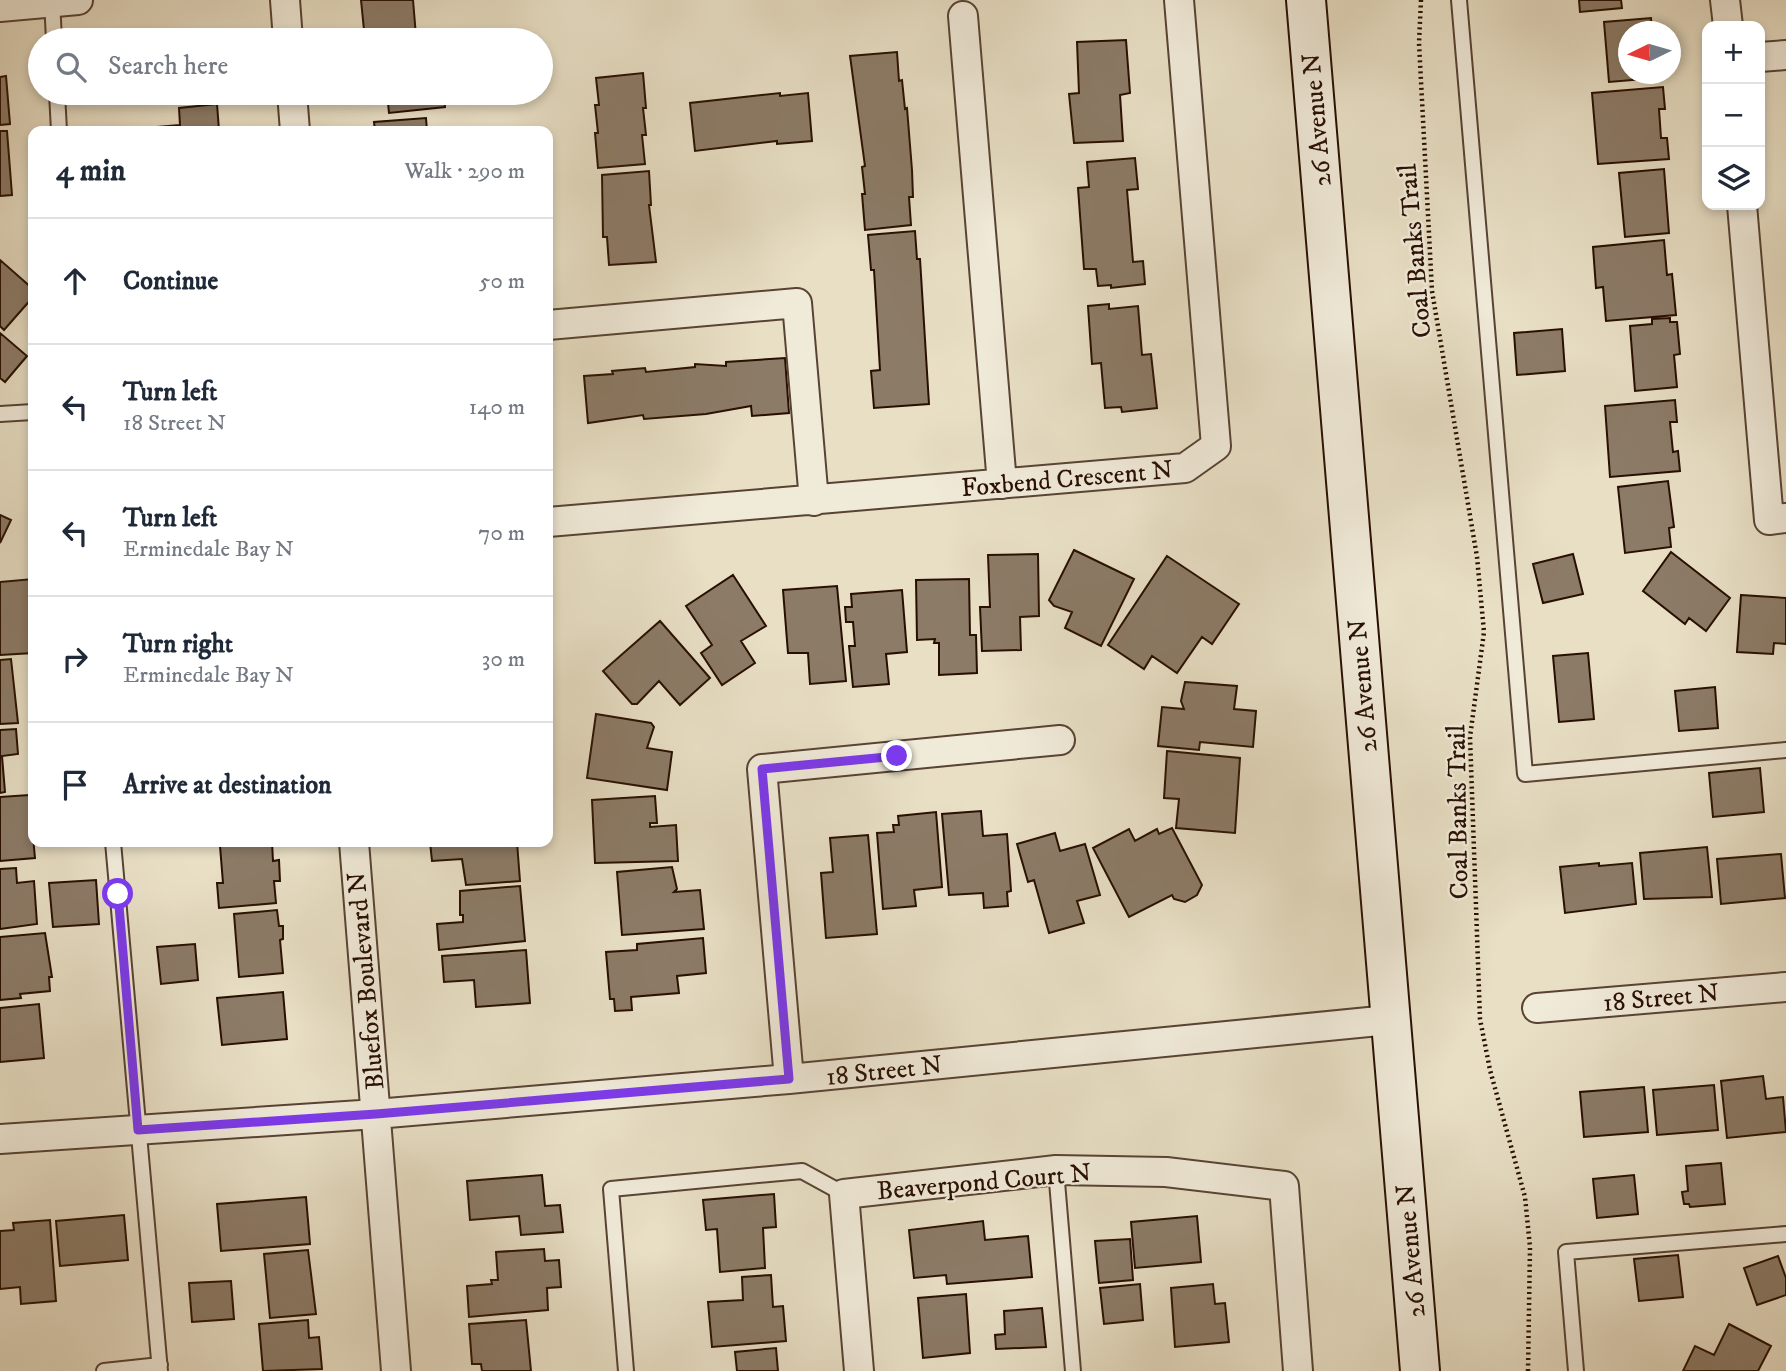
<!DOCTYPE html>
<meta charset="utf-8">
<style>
body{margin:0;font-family:"IM FELL DW Pica",serif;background:#f6f6f7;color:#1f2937}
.controls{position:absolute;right:21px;top:21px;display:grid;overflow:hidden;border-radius:14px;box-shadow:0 4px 10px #0003}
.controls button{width:63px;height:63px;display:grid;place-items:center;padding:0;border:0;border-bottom:2px solid #e0e1e3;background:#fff;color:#1f2937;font:35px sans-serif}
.compass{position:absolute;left:1618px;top:21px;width:63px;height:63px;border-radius:50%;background:#fff;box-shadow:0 4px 10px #0003;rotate:265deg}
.stop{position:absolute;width:21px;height:21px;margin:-16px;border:5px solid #7c3aed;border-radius:50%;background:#fff}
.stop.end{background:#7c3aed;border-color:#fff;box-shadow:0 2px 7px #0008}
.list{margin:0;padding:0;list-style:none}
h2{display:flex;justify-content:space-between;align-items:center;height:91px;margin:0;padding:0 28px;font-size:30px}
h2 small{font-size:23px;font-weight:400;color:#747a83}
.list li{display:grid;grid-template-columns:46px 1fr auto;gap:21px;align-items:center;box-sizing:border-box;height:126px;padding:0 28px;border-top:2px solid #e0e1e3}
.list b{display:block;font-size:26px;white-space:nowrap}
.list p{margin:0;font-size:23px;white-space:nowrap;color:#747a83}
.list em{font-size:23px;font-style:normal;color:#747a83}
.icon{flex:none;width:38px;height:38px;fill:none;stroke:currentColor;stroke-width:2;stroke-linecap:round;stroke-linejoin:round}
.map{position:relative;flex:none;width:1786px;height:1371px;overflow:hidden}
.search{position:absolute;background:#fff;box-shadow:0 4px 10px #0003;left:28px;top:28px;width:525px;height:77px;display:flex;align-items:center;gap:18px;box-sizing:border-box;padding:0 24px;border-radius:38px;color:#747a83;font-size:26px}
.panel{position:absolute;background:#fff;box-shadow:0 4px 10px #0003;left:28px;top:126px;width:525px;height:721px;border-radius:14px}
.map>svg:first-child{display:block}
</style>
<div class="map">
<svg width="1786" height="1371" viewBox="0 0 1786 1371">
<rect width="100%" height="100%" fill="#e8dfc5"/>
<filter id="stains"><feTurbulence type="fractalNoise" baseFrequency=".00286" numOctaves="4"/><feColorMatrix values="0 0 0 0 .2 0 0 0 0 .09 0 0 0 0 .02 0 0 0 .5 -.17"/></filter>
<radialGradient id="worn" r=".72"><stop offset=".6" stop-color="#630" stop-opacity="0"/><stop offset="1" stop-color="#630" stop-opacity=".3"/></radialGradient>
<!-- building -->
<path fill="#8c7b67" stroke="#280f02" stroke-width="2" d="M361,0H413L416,36L365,40Z
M1579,0H1621L1622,8L1580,12Z
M1651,18L1652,32H1628V74H1656V78L1609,82L1604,22Z
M1126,40L1130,93L1120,95L1123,141L1074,143L1069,94L1079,93L1077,42Z
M897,52L899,81L902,80L905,109L907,108L912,170L913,197H909L911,225L865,230L862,194H865L862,167L865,166L850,56Z
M643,73L646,108H643L646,135H642L645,164L598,168L595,133H598L595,105H599L596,78Z
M6,76L10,124L0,125V77Z
M1663,87L1665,109H1659L1661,138H1667L1669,159L1598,164L1592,93Z
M387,93H444L445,107L389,113Z
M780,93V96L808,93L812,141L777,144V141L695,151L690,103Z
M217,104L219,130L146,131V128L180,125L179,108Z
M426,118L427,131H375L374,122Z
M0,131H7L12,195L0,196Z
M1135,158L1138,189L1127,190L1133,262L1143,261L1145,284L1111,288V285L1098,286L1096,269H1084L1078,188L1089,187L1087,162Z
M1664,169L1669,233L1625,237L1619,173Z
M649,171L651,205H649L656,262L609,265L607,237H603L602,175Z
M915,231L917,259H920L929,404L874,408L871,371L880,370L874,270H871L868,235Z
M1664,240L1667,275L1672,274L1676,315L1606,321L1603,287L1596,288L1593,247Z
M0,260L33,289V297L4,330L0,326Z
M1109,304V309L1138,306L1142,355L1151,354L1157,408L1122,412L1121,407L1105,408L1101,363L1092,364L1088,306Z
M1670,318V322H1677L1680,354L1674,355L1677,387L1635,391L1630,326L1652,324V319Z
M1562,329L1565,371L1517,375L1514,333Z
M0,333L27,356L5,382L0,378Z
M785,358L789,413L752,416L751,406L706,414L644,419L643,415L588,423L584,376L613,374L612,371L645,368L646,372L695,367V364L726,366V362Z
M1675,400L1677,422H1670L1673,452L1678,451L1680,471L1610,477L1605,406Z
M1668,481L1674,527L1669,528L1671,547L1625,553L1618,487Z
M0,515L11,520L0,543Z
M1074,550L1134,579L1101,646L1065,628L1072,612L1054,606L1049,600Z
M1671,552L1730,598L1706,631L1689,618L1685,624L1643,591Z
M1038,554L1039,616L1020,617L1021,650L982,651L980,607H990L988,555Z
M1573,554L1583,594L1543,603L1533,564Z
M1167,556L1239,604L1212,644L1202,637L1177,673L1152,656L1144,669L1108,645Z
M733,575L766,626L741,641L755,663L722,685L701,653L712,645L686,606Z
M33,579V653L0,655V582Z
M969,579L970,635H976L977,673L939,675V643H934L935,639L917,640L916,580Z
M837,586L846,681L810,684L808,653H788L783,590Z
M902,590L907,652L886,654L889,684L853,687L849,646H855L853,622H846L845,607H852L851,594Z
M1741,595L1786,598V644L1774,643L1773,654L1737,652Z
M660,621L710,678L680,705L659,681L637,704H632L603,671Z
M1588,653L1594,719L1559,722L1553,656Z
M11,659L18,723L0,724V660Z
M1185,682L1237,686L1234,709L1256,711L1253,747L1200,742L1199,750L1158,746L1162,707L1184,709L1181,701Z
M1715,687L1718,728L1679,731L1675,691Z
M596,714L651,723L654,727L647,748L672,752L667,790L587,778Z
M16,729L18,754L2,756L5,792L0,793V730Z
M1167,751L1240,758L1235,833L1176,828L1179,799L1164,798Z
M1760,768L1764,812L1713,817L1709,773Z
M29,795L35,858L0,861V797Z
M655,796L657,823H650V827L676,825L678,861L595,863L592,800Z
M981,811L983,836L1007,834L1011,891L1007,892L1008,906L984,908L983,893L949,895L942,814Z
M936,812L942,887L914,890L916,906L883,909L877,833L894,832L893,825H899L898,816Z
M1172,828L1202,885L1197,895L1185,902L1174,899L1172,895L1129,917L1093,848L1129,829L1135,841L1157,829L1159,834Z
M1055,833L1060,851L1085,844L1100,895L1077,901L1084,923L1049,933L1034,880L1028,882L1017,844Z
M868,835L877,934L826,938L821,873L833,872L830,838Z
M272,842L273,861L279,860L280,881H274L276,903L219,908L217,883H223L220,846Z
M430,842H517L520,881L466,885L462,859L432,861Z
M1707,847L1712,897L1644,899L1640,853Z
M1781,854L1785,898L1721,904L1717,859Z
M1599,863V866L1632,863L1636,904L1565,913L1560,867Z
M672,867L677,889L674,892L700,890L704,929L622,935L617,872Z
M16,868L17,883L34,881L37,924L0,929V869Z
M96,880L99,924L53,927L49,883Z
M520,886L525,941L439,950L437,924L463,922V915H460V891Z
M277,910L279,926H283V939L280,940L283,973L239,977L234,914Z
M45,933L52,977H49L50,991L20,994L21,998L0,1000V937Z
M703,938L706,973L677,976L679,993L631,997L632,1010L615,1011L614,999H610L606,952L637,950V944Z
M195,944L198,980L161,984L157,947Z
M526,950L530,1003L476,1007L474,980L444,982L442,956Z
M283,992L287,1039L222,1045L217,998Z
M39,1004L44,1058L0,1062V1008Z
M1763,1076L1766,1099L1783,1097L1786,1132L1727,1138L1721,1081Z
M1714,1085L1718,1130L1657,1135L1653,1090Z
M1644,1087L1648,1132L1584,1137L1580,1092Z
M1721,1163L1725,1204L1690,1207L1689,1204H1684L1682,1192L1688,1191L1686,1166Z
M542,1175L545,1206L560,1205L563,1232L521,1235L519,1216L470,1220L467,1181Z
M1634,1175L1638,1214L1597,1218L1593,1179Z
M774,1194L776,1227L763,1228L765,1268L720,1272L717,1229L706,1230L703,1200Z
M306,1197L310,1244L221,1251L217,1204Z
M124,1215L128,1260L60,1266L56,1221Z
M1197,1216L1201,1262L1135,1268L1131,1222Z
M50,1220L56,1301L21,1304L20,1287L0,1289V1231L14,1230L13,1223Z
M983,1221L985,1240L1028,1236L1032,1277L947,1284L946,1275L914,1278L909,1230Z
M1130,1239L1133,1280L1099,1283L1095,1241Z
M544,1249L545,1261L559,1260L561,1287L547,1288L548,1310L469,1317L467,1286L492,1284L491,1280H498L496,1252Z
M308,1250L316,1314L270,1318L264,1254Z
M1678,1255L1683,1297L1639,1301L1634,1259Z
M1778,1256L1786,1278V1295L1757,1305L1744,1268Z
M771,1275L773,1307L783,1306L786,1341L712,1347L708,1302L743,1300L742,1277Z
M231,1281L234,1319L192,1322L189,1283Z
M1140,1284L1143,1320L1104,1324L1100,1288Z
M1213,1284L1215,1304L1225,1303L1229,1342L1175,1347L1171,1288Z
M966,1294L970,1353L923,1358L918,1298Z
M1042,1308L1046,1347L996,1349L995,1335L1005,1334L1004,1311Z
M308,1320L309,1338L319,1337L322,1369L263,1371L259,1324Z
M526,1320L531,1371H482L481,1364H472L469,1324Z
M1729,1324L1771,1346L1758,1371H1683L1695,1346L1714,1355Z
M776,1348L778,1371H737L735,1352Z"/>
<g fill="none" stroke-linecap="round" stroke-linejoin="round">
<!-- service casing -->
<g stroke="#584333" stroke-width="18">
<path id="service" d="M52,0L54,40
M1459,0L1525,774L1786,750
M57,93L59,131
M0,414L33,412
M113,842L160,1371
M1056,1170L1073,1371
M104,1371L160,1365
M626,1371L611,1189L802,1171L844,1194
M1576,1371L1566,1252L1786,1234"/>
</g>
<!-- minor casing -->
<g stroke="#584333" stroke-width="32">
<path id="minor" d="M285,0L288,40
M1725,0L1728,26
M0,7L78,0
M963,16L1002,484
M1760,57L1786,55
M292,93L295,131
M1742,205L1769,520L1786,518
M548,325L797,303L814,501
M548,522L1185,468L1216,446L1179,0
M354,842L396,1371
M1537,1008L1786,987
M789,1079L762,769L1060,740
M0,1139L376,1114L789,1079L1389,1020
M859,1371L844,1194L1056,1170L1166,1172L1284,1186L1298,1371"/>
</g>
<!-- secondary casing -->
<g stroke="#280f02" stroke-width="42">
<path id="secondary" d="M1306,0L1420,1371"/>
</g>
<!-- path -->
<path stroke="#280f02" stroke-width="4.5" stroke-dasharray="2 3.5" stroke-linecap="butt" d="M1421,0L1419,43L1432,291L1477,557L1484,632L1470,737L1480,1019L1490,1070L1525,1197L1530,1247L1528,1371"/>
<!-- service -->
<use href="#service" stroke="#f0ead9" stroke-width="14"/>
<!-- minor -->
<use href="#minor" stroke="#f0ead9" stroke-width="28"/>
<!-- secondary -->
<use href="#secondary" stroke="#f0ead9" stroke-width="38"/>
</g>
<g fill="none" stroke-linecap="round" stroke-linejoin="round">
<!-- route -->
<path stroke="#7c3aed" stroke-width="9" d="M118,894L138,1130L376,1114L789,1079L762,769L897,756"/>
</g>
<g text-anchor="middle" stroke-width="5" stroke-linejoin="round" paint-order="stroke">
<!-- street labels -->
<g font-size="26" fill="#280f02" stroke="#f0ead9">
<text transform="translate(1316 120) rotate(-95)" y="9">26 Avenue N</text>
<text transform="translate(1414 251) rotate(-95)" y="9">Coal Banks Trail</text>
<text transform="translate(1067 478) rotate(-5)" y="9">Foxbend Crescent N</text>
<text transform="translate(1362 686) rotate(-95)" y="9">26 Avenue N</text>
<text transform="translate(1457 812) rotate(-91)" y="9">Coal Banks Trail</text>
<text transform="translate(365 981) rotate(-95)" y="9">Bluefox Boulevard N</text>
<text transform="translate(1661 997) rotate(-5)" y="9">18 Street N</text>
<text transform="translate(884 1070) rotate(-6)" y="9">18 Street N</text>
<text transform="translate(984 1181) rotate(-5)" y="9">Beaverpond Court N</text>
<text transform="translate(1410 1251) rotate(-95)" y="9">26 Avenue N</text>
</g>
</g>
<rect width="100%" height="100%" filter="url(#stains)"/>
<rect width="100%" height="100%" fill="url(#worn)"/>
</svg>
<div class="controls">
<button>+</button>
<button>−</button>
<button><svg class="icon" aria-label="layers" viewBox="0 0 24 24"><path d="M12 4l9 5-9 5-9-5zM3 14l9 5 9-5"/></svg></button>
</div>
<svg class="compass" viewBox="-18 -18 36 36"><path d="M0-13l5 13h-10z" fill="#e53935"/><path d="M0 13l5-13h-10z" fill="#747a83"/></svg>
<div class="stop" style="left:118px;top:894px"></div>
<div class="stop end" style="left:897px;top:756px"></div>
<div class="search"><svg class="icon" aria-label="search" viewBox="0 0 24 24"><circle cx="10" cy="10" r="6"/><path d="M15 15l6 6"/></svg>Search here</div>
<section class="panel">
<h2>4 min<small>Walk · 290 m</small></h2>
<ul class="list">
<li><svg class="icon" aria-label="ahead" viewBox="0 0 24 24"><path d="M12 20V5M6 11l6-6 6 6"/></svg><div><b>Continue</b></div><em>50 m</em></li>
<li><svg class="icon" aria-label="left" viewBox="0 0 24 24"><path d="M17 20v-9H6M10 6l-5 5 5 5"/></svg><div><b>Turn left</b><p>18 Street N</p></div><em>140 m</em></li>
<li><svg class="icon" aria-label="left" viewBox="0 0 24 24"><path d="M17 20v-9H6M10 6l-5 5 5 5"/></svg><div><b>Turn left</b><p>Erminedale Bay N</p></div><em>70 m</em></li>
<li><svg class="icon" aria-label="right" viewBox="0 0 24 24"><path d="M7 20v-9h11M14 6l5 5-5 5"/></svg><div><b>Turn right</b><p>Erminedale Bay N</p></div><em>30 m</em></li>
<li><svg class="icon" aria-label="arrive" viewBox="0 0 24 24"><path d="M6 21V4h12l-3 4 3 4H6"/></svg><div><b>Arrive at destination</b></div></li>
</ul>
</section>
</div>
